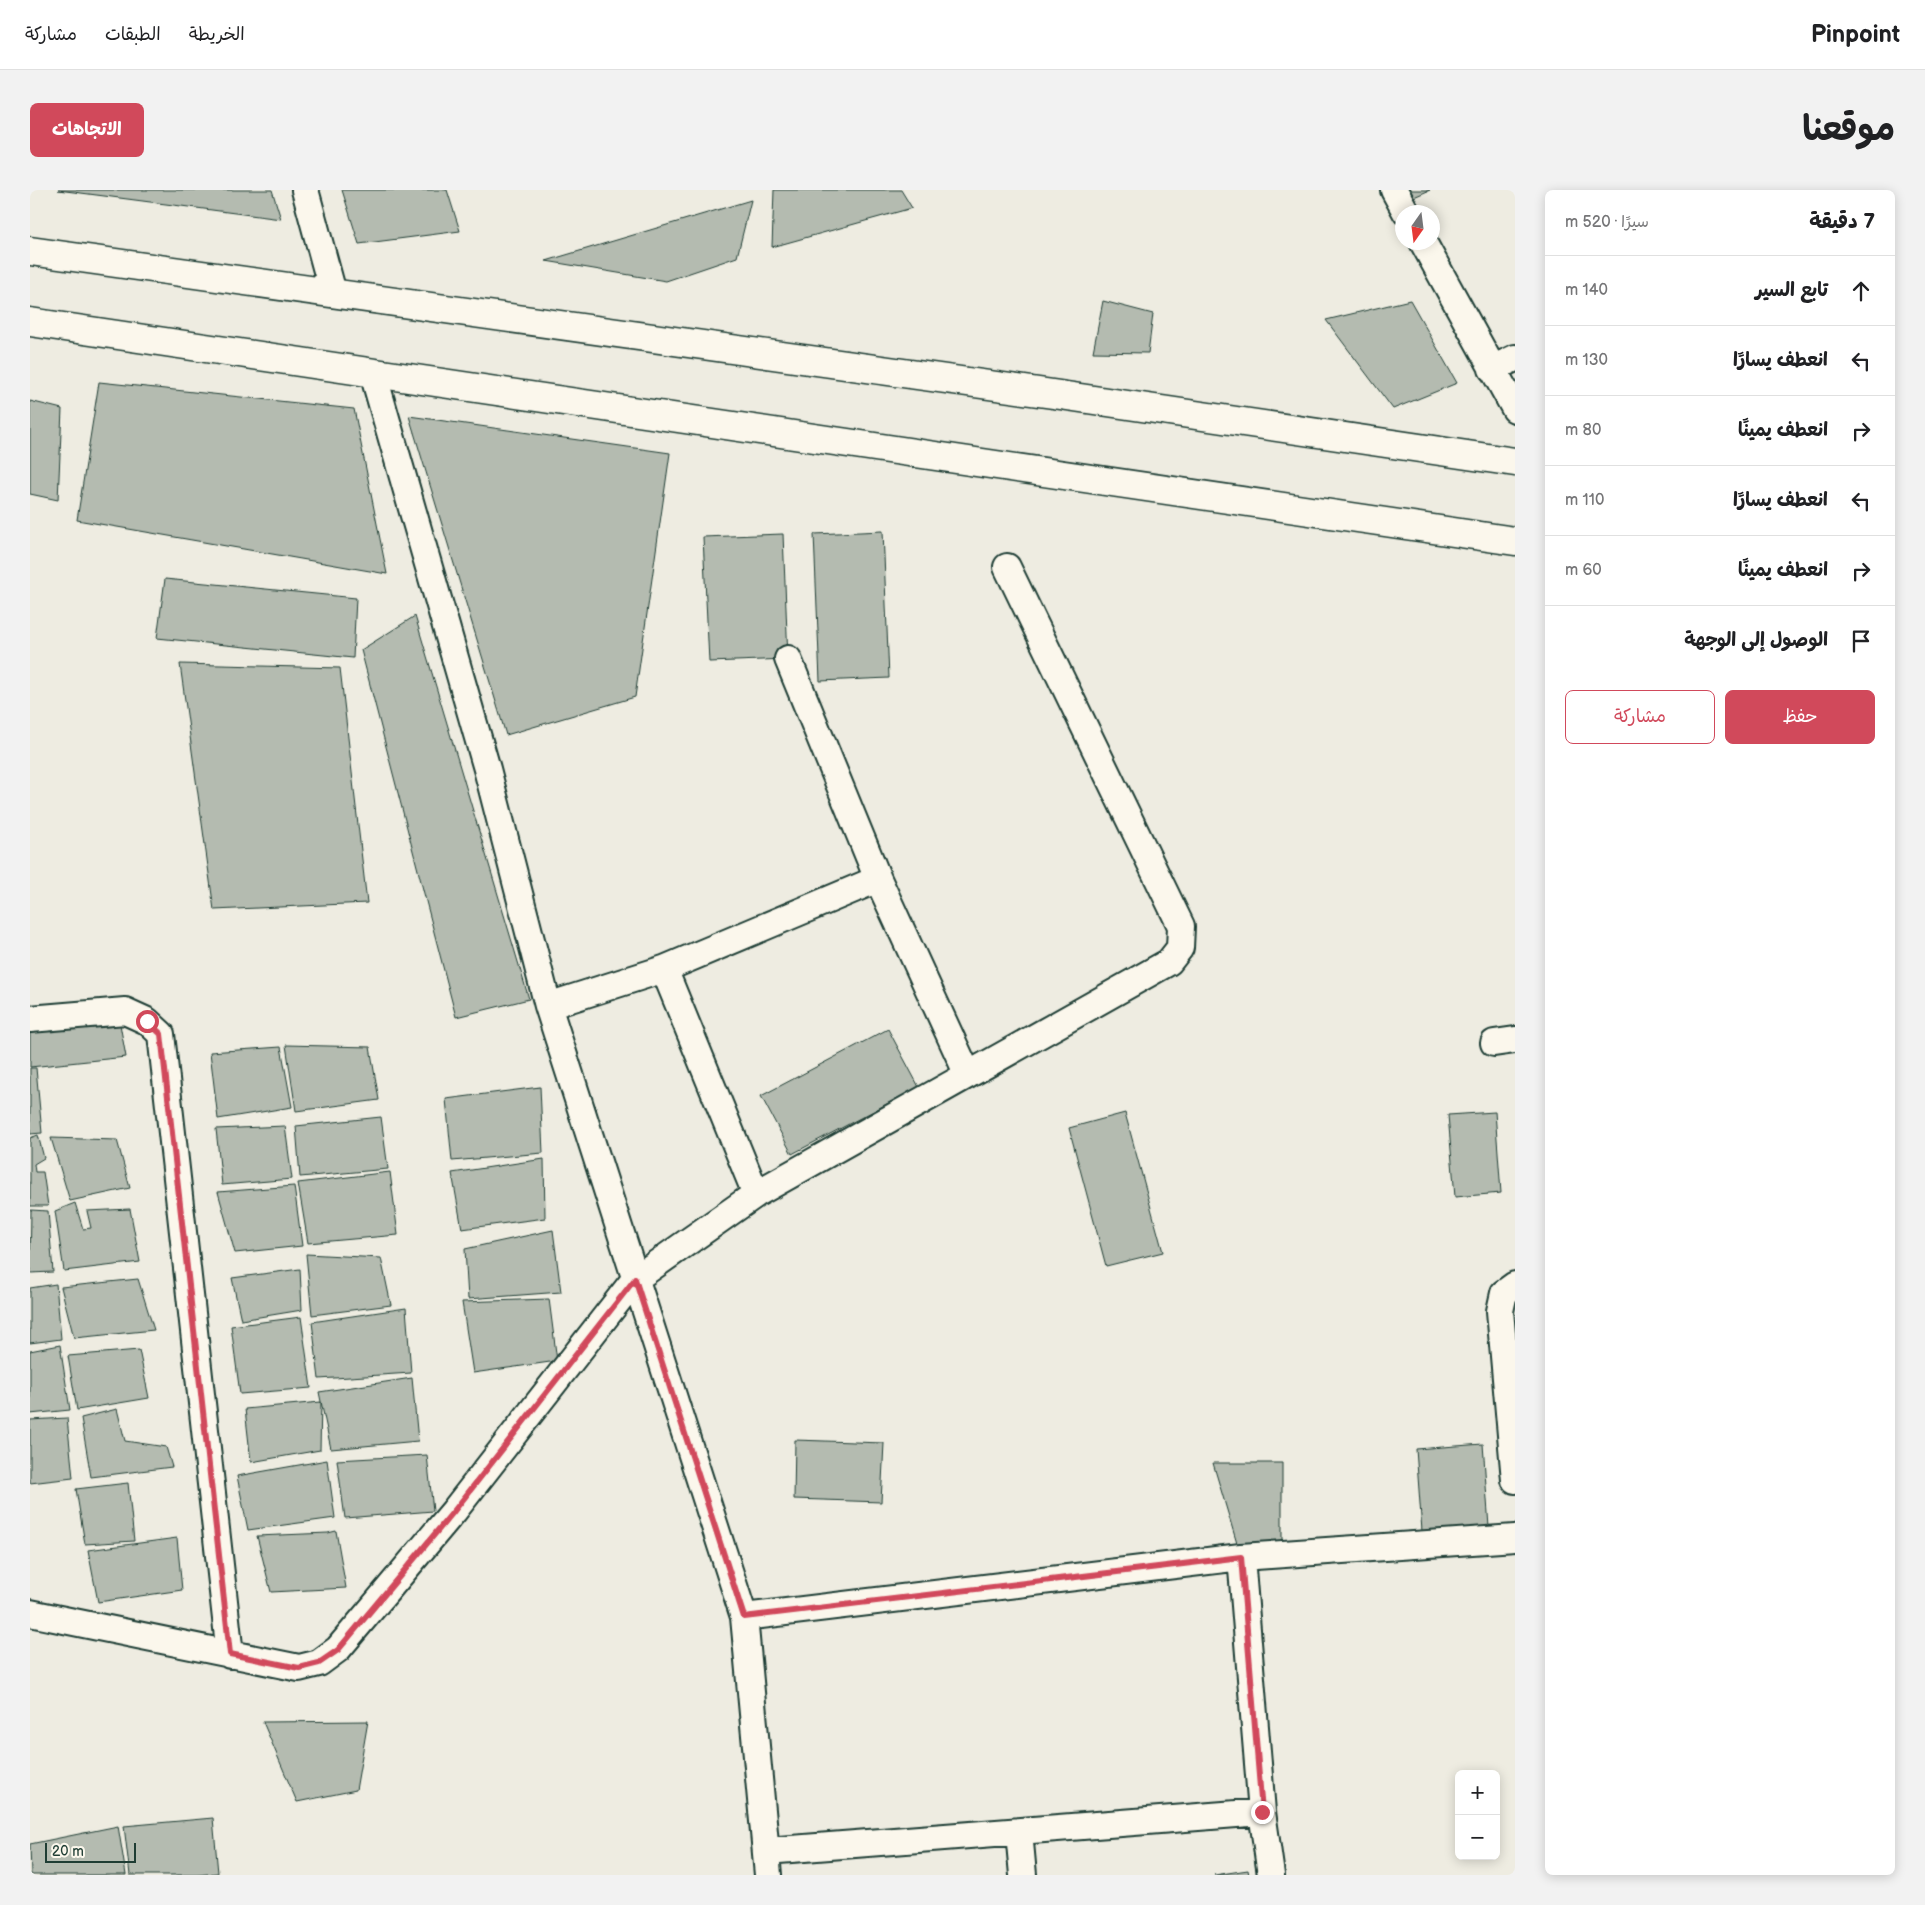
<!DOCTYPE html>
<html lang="ar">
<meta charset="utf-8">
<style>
body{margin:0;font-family:"Balsamiq Sans","Playpen Sans Arabic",sans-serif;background:#f2f2f2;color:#202124;direction:rtl}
.controls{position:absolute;right:15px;bottom:15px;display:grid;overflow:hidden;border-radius:8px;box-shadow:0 2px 12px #0003}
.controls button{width:45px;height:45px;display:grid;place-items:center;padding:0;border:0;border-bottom:1px solid #e0e0e0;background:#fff;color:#202124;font:25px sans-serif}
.compass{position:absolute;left:1365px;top:15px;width:45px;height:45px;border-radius:50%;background:#fff;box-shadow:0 2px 12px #0003;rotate:194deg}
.scale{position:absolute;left:15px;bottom:12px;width:91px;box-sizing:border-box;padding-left:5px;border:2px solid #1f3d34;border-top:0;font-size:14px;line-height:18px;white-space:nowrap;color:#1f3d34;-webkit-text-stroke:4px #fbf7ec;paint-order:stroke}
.stop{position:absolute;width:15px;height:15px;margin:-11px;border:4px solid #d1495b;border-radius:50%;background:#fff}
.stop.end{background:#d1495b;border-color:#fff;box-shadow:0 1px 5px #0008}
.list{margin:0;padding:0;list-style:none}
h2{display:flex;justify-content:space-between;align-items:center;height:65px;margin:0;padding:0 20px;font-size:21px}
h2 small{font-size:16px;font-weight:400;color:#757577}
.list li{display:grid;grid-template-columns:32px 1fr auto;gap:15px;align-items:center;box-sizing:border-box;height:70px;padding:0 20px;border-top:1px solid #e0e0e0}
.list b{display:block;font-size:19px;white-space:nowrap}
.list em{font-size:16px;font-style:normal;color:#757577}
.actions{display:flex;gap:10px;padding:15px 20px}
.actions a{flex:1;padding:11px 0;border:1px solid #d1495b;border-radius:8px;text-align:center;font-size:18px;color:#d1495b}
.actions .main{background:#d1495b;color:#fff}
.icon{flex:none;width:28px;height:28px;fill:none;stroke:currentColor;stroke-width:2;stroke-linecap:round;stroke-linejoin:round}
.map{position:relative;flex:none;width:1485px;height:1685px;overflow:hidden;direction:ltr;border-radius:8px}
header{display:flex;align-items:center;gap:30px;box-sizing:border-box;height:70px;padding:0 25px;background:#fff;border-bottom:1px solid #e0e0e0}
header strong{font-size:24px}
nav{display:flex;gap:28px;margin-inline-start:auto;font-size:18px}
.intro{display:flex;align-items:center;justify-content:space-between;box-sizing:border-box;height:120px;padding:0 30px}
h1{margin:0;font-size:35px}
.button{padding:12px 22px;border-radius:8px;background:#d1495b;color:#fff;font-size:18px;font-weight:700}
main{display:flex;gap:30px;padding:0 30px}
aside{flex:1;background:#fff;border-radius:8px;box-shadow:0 2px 12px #0003}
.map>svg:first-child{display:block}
</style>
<header>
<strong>Pinpoint</strong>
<nav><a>الخريطة</a><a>الطبقات</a><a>مشاركة</a></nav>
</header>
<div class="intro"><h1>موقعنا</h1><a class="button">الاتجاهات</a></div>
<main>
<aside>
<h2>7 دقيقة<small>سيرًا · 520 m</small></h2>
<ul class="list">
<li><svg class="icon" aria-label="ahead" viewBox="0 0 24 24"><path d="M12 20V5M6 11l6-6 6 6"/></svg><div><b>تابع السير</b></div><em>140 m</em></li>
<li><svg class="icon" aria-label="left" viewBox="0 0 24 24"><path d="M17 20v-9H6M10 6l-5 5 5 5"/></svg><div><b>انعطف يسارًا</b></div><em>130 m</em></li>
<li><svg class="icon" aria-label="right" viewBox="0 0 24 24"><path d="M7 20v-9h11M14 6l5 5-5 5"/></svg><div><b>انعطف يمينًا</b></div><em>80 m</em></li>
<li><svg class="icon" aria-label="left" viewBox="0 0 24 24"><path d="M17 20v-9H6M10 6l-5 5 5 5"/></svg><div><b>انعطف يسارًا</b></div><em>110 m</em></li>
<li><svg class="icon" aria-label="right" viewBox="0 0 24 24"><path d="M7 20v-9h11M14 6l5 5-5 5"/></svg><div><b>انعطف يمينًا</b></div><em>60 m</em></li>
<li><svg class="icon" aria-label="arrive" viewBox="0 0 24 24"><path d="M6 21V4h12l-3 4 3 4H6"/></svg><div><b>الوصول إلى الوجهة</b></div></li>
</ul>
<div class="actions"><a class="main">حفظ</a><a>مشاركة</a></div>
</aside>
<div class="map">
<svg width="1485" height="1685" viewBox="0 0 1485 1685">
<rect width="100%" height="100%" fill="#eeece1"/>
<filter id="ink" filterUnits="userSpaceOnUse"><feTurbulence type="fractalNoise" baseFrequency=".02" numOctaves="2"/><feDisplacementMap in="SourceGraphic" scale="10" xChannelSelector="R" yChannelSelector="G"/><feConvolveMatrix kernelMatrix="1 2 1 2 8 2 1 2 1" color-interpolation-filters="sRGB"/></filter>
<g filter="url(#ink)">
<!-- building -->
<path fill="#b4bbb0" stroke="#1f3d34" d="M28,0H242L251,29Z
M312,0H417L430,41L329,54Z
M744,0H871L882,18L742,57Z
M1374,0H1400L1377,10Z
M721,10L707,67L636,91L516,71Z
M1380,110L1427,193L1363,219L1296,130Z
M1073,111L1123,124L1118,163L1063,162Z
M69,192L324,219L357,384L47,330Z
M0,211L32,219L28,310L0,304Z
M379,226L640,263L605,507L476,545Z
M853,341L859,488L790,491L784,344Z
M753,344L758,469L679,472L673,347Z
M135,389L326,408L323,468L127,448Z
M385,426L499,809L426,827L331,460Z
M150,474L310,478L337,713L184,720Z
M89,829L96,867L0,877V838Z
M858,839L889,897L762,964L731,906Z
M256,855L340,857L349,910L266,921Z
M251,857L262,917L188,929L180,862Z
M0,878H6L12,943L0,944Z
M510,897L513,963L422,971L416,909Z
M1465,922L1471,1003L1425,1007L1418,925Z
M1095,923L1133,1062L1076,1076L1039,938Z
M351,927L358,979L270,987L266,936Z
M255,936L262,989L192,995L186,939Z
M8,945L14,968L4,974L5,982H13L18,1016H0V948Z
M21,948L87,950L100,998L40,1011Z
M514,969L515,1028L432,1039L422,983Z
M360,982L368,1045L278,1053L268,993Z
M264,996L272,1056L205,1063L188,1002Z
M45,1013L53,1039L61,1038L57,1021L100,1019L110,1072L34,1081L25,1021Z
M1,1020L18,1021L23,1082L0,1083Z
M523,1040L531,1102L438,1109L435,1059Z
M276,1064L351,1068L361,1115L282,1125Z
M270,1079L272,1120L211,1130L202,1088Z
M108,1089L124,1140L44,1148L31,1097Z
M26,1094L31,1149L0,1153V1098Z
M519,1109L527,1171L443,1183L432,1112Z
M376,1118L381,1183L289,1189L282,1132Z
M271,1127L281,1198L210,1204L201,1136Z
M30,1155L40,1220L0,1224V1161Z
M109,1160L119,1208L47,1220L38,1166Z
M382,1188L388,1251L301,1259L289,1202Z
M291,1212L290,1260L221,1272L215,1219Z
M87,1219L95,1251L136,1257L142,1277L61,1287L51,1228Z
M37,1228L43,1288L0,1293V1230Z
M765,1250L854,1253L851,1312L764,1309Z
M1453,1254L1460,1351L1393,1355L1386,1259Z
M397,1265L403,1321L315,1328L307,1270Z
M297,1270L305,1328L218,1340L207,1286Z
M1183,1273H1252V1355L1211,1367Z
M98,1293L104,1351L55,1354L46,1299Z
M306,1341L316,1398L241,1402L227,1346L298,1343Z
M147,1348L152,1400L68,1412L58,1360Z
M338,1531L326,1600L267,1612L233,1532Z
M183,1628L188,1683L167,1685H100L94,1636Z
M88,1636L96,1685H1L0,1654Z
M1218,1680L1219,1685H1184Z"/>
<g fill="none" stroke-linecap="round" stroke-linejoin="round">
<!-- street casing -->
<g stroke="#1f3d34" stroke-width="30">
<path id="street" d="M275,0L303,103
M1364,0L1376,22
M1393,52L1485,219
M1462,179L1485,168
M343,183L457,579L518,816L714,1427L738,1685
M758,469L848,689L938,885
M634,779L726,1004
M518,816L634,779L848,689
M0,829L95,821L117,831L131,844L200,1465
M1464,853L1485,850
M1485,1095L1474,1103L1470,1121L1485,1290
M1211,1367L1232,1622L1241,1685
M0,1423L269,1478L289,1473L308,1459L424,1321L605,1089L726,1004L1139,772L1150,758L1151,736L977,377
M714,1427L1211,1367L1485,1348
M989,1642L993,1685
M736,1661L1232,1622"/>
</g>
<!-- secondary casing -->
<g stroke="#1f3d34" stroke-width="31">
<path id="secondary" d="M0,61L1030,205L1485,272
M0,132L973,276L1485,351"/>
</g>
<!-- street -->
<use href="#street" stroke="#fbf7ec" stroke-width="26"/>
<!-- secondary -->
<use href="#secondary" stroke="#fbf7ec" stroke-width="28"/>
</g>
</g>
<g fill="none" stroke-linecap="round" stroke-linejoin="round" filter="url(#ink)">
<!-- route -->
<path stroke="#d1495b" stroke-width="6" d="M117,831L131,844L200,1464L269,1478L289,1473L308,1460L424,1321L605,1089L714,1427L1211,1367L1232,1622"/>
</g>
</svg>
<div class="controls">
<button>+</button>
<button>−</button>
</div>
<svg class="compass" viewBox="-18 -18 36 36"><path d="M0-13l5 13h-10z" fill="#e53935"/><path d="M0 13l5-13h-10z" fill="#757577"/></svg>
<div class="scale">20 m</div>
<div class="stop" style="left:117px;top:831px"></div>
<div class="stop end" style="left:1232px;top:1622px"></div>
</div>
</main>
